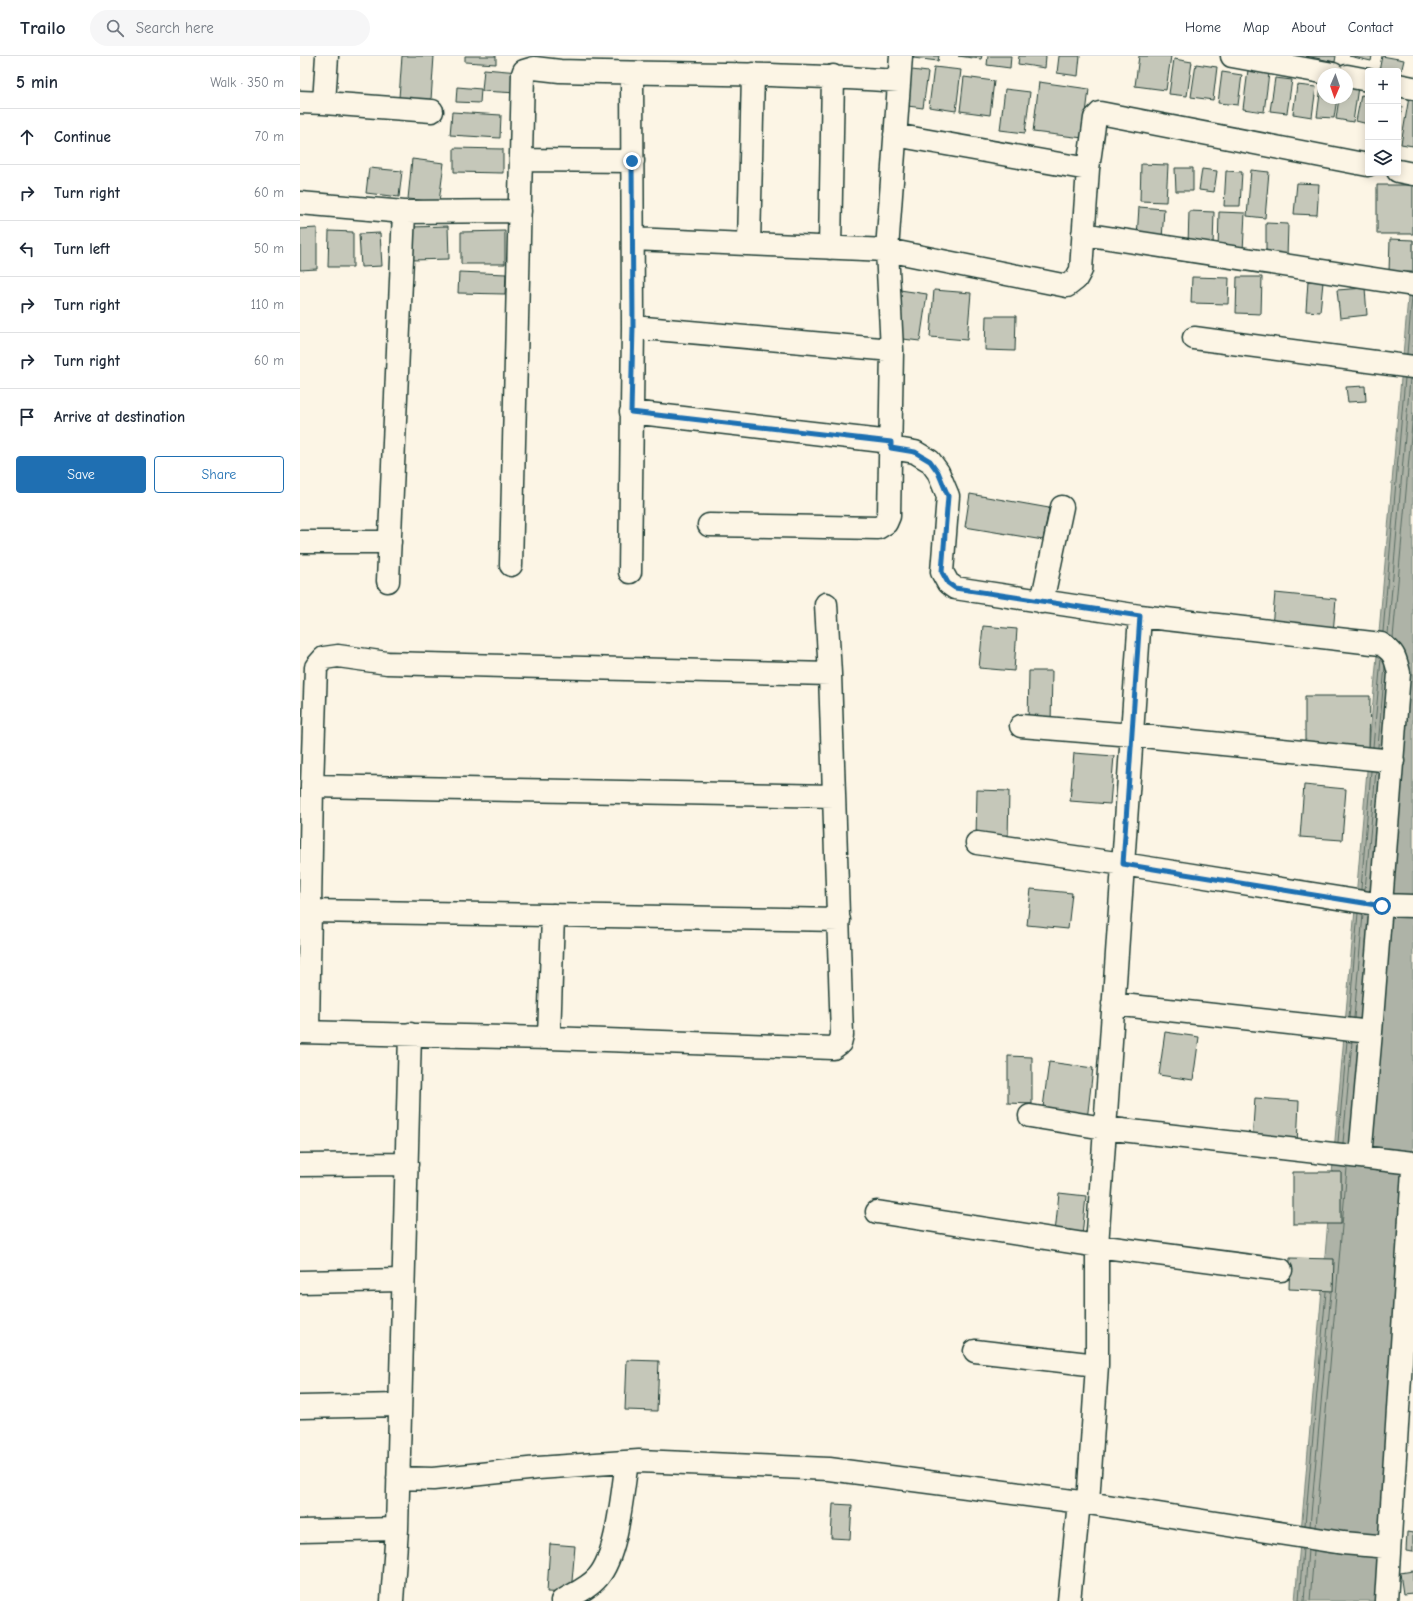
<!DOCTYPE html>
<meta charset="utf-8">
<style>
body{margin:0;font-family:"Comic Neue",sans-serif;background:#f6f6f7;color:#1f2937}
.controls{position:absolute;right:12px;top:12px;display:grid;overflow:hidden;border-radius:4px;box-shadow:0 2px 10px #0003}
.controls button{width:36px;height:36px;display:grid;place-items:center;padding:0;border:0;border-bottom:1px solid #e0e1e3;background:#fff;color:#1f2937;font:20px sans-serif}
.compass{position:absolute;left:1017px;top:12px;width:36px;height:36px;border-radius:50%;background:#fff;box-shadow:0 2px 10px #0003;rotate:182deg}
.stop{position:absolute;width:12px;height:12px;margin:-9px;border:3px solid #1f6fb2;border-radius:50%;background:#fff}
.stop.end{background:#1f6fb2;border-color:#fff;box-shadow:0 1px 4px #0008}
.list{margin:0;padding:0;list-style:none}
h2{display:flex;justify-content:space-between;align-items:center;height:52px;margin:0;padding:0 16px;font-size:17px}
h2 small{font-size:13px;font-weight:400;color:#747a83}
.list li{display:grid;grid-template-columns:26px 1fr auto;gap:12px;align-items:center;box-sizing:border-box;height:56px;padding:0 16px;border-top:1px solid #e0e1e3}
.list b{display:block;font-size:15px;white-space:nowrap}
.list em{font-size:13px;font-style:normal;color:#747a83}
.actions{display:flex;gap:8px;padding:12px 16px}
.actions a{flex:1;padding:9px 0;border:1px solid #1f6fb2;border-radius:4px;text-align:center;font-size:14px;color:#1f6fb2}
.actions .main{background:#1f6fb2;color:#fff}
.icon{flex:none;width:22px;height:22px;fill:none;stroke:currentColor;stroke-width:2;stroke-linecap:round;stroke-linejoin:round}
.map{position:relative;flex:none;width:1113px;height:1545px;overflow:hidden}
header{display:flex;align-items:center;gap:24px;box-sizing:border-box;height:56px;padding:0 20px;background:#fff;border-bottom:1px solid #e0e1e3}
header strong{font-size:19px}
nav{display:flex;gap:22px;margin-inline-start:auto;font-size:14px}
.search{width:280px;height:36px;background:#f6f6f7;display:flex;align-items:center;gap:10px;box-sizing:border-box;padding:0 14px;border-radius:22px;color:#747a83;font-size:15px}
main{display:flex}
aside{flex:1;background:#fff}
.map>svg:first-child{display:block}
</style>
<header>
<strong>Trailo</strong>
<div class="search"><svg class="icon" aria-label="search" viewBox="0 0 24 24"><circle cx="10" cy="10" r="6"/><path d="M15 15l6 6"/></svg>Search here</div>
<nav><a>Home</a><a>Map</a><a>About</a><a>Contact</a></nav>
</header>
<main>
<aside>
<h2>5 min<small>Walk · 350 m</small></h2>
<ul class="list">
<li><svg class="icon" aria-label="ahead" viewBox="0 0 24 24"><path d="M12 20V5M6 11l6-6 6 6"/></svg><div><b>Continue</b></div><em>70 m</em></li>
<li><svg class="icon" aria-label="right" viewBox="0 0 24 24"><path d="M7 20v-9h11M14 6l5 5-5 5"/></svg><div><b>Turn right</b></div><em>60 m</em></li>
<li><svg class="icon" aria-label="left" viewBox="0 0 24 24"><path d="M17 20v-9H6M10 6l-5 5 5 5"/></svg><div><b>Turn left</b></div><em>50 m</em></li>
<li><svg class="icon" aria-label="right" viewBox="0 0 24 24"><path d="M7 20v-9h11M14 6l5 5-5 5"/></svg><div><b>Turn right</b></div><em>110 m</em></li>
<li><svg class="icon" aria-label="right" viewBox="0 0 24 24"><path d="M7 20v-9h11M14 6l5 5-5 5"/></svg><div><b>Turn right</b></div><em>60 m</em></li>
<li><svg class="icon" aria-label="arrive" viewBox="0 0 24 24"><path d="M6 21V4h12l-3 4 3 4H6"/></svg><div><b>Arrive at destination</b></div></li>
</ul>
<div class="actions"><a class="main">Save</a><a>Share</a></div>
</aside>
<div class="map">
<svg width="1113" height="1545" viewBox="0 0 1113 1545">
<rect width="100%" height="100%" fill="#fcf5e5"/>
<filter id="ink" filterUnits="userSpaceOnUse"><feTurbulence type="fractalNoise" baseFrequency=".025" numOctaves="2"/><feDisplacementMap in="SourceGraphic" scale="8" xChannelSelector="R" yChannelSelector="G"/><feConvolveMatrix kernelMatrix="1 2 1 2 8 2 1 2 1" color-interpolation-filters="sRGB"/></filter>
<g filter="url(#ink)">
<!-- water -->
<path fill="#aeb3a7" stroke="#758479" d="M1113,184V1298L1092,1545H995Z"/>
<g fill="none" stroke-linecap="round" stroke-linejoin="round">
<!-- shore -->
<path stroke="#586c62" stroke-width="1" d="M1107,298L1112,241
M1083,576L1105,322
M1088,578L1110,323
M1093,582L1113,357
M1073,691L1081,603
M1078,691L1085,610
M1061,833L1071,715
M1065,834L1076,715
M1049,962L1058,857
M1054,962L1063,858
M1038,1086L1047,985
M1043,1087L1052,986
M1005,1469L1026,1236
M1010,1470L1031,1236
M1016,1471L1047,1112
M999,1545L1003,1493
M1004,1545L1008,1494
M1010,1545L1014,1495"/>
</g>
<!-- building -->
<path fill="#c5c7b9" stroke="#1f3d34" d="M102,0H134L131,44L99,42Z
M165,0H196V8L165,6Z
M613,0H639L638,5L613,2Z
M658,0H682L681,3Z
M688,0H711L710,12L687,9Z
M719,0H746L745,12L718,8Z
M759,0H780L778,20L757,17Z
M839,0H871L866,34L835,30Z
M1006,0H1036L1035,6Z
M1049,0H1072L1071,5Z
M1082,0L1104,4L1100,21L1098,20V15H1079Z
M874,3L892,6L887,40L869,38Z
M896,8L917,11L913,44L891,41Z
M634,11L661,14L656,55L629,51Z
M184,13L219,16L217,37L182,35Z
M604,13L628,16L623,52L600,49Z
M948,14L969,17L964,56L943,53Z
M922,16L942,19L938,49L918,47Z
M664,21L694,25L690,59L660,55Z
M975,22L992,24L987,57L970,55Z
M739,26L789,33L783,82L733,76Z
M997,29L1016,31L1012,61L993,58Z
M1047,29L1058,31L1053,66L1036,63L1039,42H1047Z
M1021,30H1023V42H1037L1034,62L1017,61Z
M157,31L181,33L180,47L156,46Z
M705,33L730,36L725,77L700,74Z
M1061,39L1068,40V68L1056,65Z
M1109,41L1113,42V90L1101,88Z
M1098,49L1102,50L1098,77Z
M152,56L201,59L200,82L150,79Z
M154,92L203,93V117L154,116Z
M112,103L144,107L139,146L108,143Z
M841,108L868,109L866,146L840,145Z
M69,112L102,115L99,141L66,137Z
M875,112H893V135H876Z
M902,113L917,115L914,136L899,134Z
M951,114L969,116L965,162L947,160Z
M926,115L942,116L940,150H924Z
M997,127L1019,128L1017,159L994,158Z
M1077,129H1113V178H1077Z
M839,151L864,153L862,183L837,181Z
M889,155L914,156L913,190L888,189Z
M919,156L945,157L943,195L918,194Z
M966,167L988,168L987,201L966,200Z
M148,170L149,203L112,204L111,171Z
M17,172V213L0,214V173Z
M29,175L53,176V211H28Z
M205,175V208H161V176Z
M80,177L82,210L61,211L59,178Z
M1090,183L1113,184V216H1089Z
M159,216L206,218L205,238L158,237Z
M892,221L929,222L928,248L891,247Z
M937,221H962L961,258L936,257Z
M1008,225L1023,226L1020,256L1006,255Z
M1065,232L1067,259L1040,262L1037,234Z
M600,234L627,238L620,285L594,282Z
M634,234L671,237L667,284L630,281Z
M686,260H716L715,295L685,294Z
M1065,330L1066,345L1048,346L1046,331Z
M670,438L749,452L743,484L665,471Z
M975,537L1036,543L1033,577L972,571Z
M683,570L717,573L714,615L679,612Z
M729,615H752L751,669L728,668Z
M1005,640H1070L1069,694L1005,693Z
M774,697L814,700L810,748L770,745Z
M1004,729L1046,733L1042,784L1000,781Z
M677,734L709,735L708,783L676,782Z
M731,833L772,837L768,873L727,869Z
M865,976L899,981L893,1024L859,1019Z
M708,1000L732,1001V1048L708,1047Z
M749,1006L793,1012L787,1064L742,1059Z
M955,1042L999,1045L997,1089L952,1086Z
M993,1116H1041V1168H993Z
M759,1137L786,1140L782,1180L755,1177Z
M990,1202L1034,1203L1033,1235L989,1233Z
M327,1304L359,1305L357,1355L325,1354Z
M533,1448L552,1449L550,1483L531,1482Z
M1107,1476L1113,1477V1496L1106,1495Z
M250,1488L275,1490L271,1537L247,1536Z
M1113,1515V1537L1103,1538L1100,1517Z"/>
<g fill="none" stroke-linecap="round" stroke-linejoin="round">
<!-- minor casing -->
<g stroke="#1f3d34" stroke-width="25">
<path id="minor" d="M932,0L1033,18
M1047,20L1068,24
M1098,29L1113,32
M0,46L24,47L27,0
M24,47L132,55
M595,79L788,113
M221,104L333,105
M1098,115L1113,118
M0,147L104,156L220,155
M783,178L1113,229
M333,183L587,194L767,230L776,223L781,214L788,113L795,62L800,57L1068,109
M449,188L453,18
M530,192L533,20
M333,271L592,294
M894,282L1113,311
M331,356L591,386
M591,392L615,396L630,405L638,416L648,440L642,516L648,527L655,532L840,560L1081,588C1095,597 1095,601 1099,617L1071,976L813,948
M409,469L578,472L586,467L589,460L592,294L587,194L601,0
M0,486H90
M211,509L223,18L224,15L234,12L260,15C373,18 486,17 599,25
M330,516L333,271L332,17
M88,525L104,156
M742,546L762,451
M721,670L832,679L1093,705
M12,730L534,740
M677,787L823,808L1082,849L1113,850
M10,855L539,864
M8,975L12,730L16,611L24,602L38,600L87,607L530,618
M0,976L249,982L533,992L540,987L542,979L530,618L526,548
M249,982L253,859
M730,1060L804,1072L1113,1107
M1060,1101L1071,976
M0,1109L107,1108
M577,1156L797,1190L981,1214
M0,1226L103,1224
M675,1295L797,1309
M0,1351L100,1349
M98,1422L133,1423L238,1412L339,1405L529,1413L788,1447L1043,1487L1089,1491
M788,1447L797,1309V1190L840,560
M0,1475L97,1473
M92,1545L97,1473L110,978
M262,1545C274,1538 289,1532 298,1521C318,1498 322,1437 327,1406
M769,1545L779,1446
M1086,1545L1113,1114"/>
</g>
<!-- minor -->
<use href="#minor" stroke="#fcf5e5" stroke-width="22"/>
</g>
</g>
<g fill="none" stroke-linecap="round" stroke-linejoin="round" filter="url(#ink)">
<!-- route -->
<path stroke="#1f6fb2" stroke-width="5" d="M332,105L333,271L331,356L591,386V392L615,396L630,405L638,416L648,440L642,516L648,527L655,532L840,560L823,808L1082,850"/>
</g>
</svg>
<div class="controls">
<button>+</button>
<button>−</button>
<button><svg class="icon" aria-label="layers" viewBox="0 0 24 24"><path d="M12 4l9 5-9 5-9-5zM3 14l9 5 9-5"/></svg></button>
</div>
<svg class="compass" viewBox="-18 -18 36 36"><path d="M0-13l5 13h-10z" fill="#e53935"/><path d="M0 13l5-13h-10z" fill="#747a83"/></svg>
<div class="stop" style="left:1082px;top:850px"></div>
<div class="stop end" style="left:332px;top:105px"></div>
</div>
</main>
